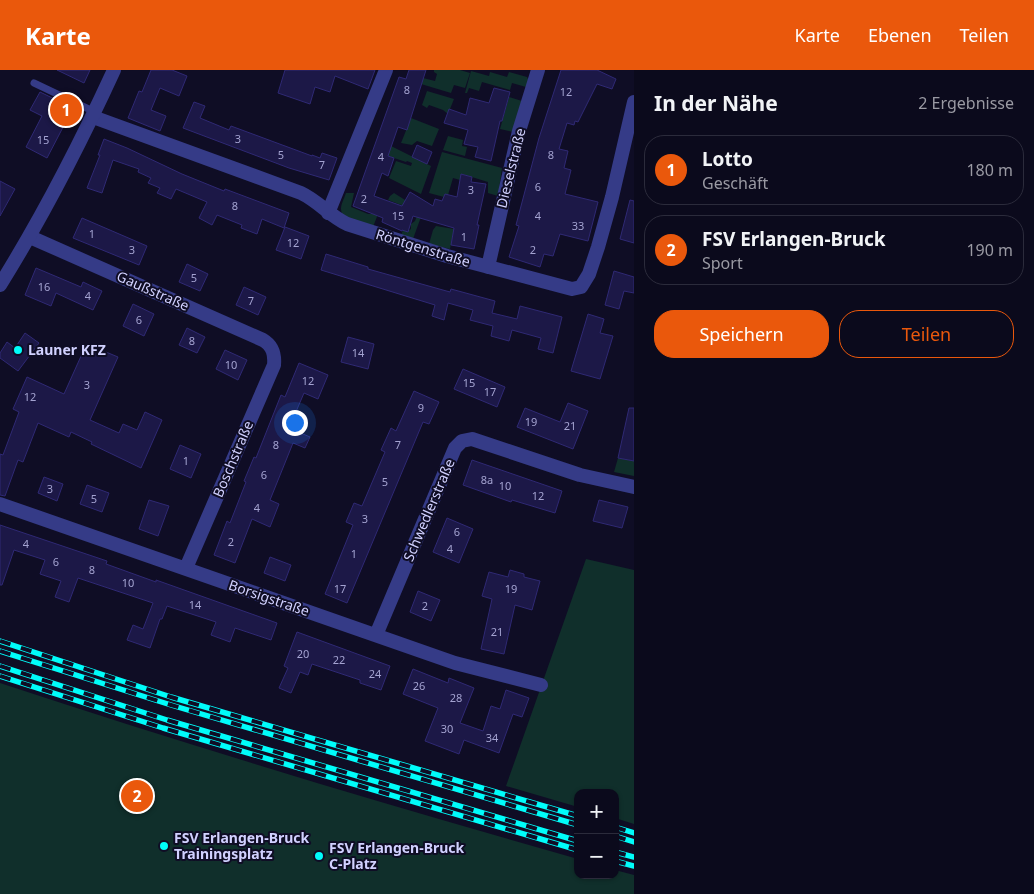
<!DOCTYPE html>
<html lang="de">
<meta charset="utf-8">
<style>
body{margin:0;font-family:"Noto Sans",sans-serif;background:#191829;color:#f1f3f6}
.controls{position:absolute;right:15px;bottom:15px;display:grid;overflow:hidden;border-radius:10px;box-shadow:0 1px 4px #0004}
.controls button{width:45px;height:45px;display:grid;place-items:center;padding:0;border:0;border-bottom:1px solid #2b2b3b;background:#0b0a1c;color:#f1f3f6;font:25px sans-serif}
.you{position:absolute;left:294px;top:352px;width:18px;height:18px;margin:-12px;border:4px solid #fff;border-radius:50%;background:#1a73e8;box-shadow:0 0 0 8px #1a73e833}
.badge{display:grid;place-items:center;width:32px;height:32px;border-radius:50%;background:#ea580c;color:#fff;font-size:16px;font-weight:700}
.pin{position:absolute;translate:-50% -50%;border:2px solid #fff;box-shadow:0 1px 5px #0006}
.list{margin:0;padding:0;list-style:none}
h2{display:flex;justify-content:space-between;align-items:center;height:65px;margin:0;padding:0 20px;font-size:21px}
h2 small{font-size:16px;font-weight:400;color:#9a9aa3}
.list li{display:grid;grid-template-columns:32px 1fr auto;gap:15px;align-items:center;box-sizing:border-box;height:70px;margin:0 10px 10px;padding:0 10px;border:1px solid #2b2b3b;border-radius:20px}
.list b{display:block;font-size:19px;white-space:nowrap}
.list p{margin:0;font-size:16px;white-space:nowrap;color:#9a9aa3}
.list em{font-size:16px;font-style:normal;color:#9a9aa3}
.actions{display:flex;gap:10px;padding:15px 20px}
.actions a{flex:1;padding:11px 0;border:1px solid #ea580c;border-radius:20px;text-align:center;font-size:18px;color:#ea580c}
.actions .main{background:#ea580c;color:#fff}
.map{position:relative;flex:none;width:634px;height:824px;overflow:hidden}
header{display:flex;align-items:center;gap:30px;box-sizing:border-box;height:70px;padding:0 25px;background:#ea580c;color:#fff}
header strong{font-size:24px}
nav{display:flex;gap:28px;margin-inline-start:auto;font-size:18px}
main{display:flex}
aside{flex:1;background:#0b0a1c}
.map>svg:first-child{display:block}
</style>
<header>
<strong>Karte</strong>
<nav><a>Karte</a><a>Ebenen</a><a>Teilen</a></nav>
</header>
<main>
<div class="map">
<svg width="634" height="824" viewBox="0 0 634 824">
<rect width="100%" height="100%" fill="#0f0d25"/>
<!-- green -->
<path fill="#102f2b" d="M434,0H460L470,3L465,18L454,15L451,23L421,14L423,8L435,11L437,4L434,2Z
M471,1L489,6L490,2L507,7L509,2L527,7L529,11L526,17L512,13L510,20L482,12L479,21L469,18L467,23H465Z
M427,21L454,29L448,44L443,40L429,35L427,38L422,35Z
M509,27L522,31L513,62L500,59Z
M411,48L439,59L432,76L417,71L412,75L401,73Z
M448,66L463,70L462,76L467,77L465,86L443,80Z
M391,76L431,96L421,124L389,108L396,91L411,96L412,93L407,91L406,92L388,86Z
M442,82L502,98L498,126L488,123V112L462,104L460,110L453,108L448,125L445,124L444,127L429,123Z
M346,123H354L351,137L368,144H378L373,157L345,147C337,140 343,132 346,123Z
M394,123L413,135L422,144L413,169L401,165L403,160L408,161L411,159V154L415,151L418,143L415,140L388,130L390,126Z
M436,156L454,159L450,179L429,174L433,160Z
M618,388L634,391V406L614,402Z
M586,489L634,500V754L615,748V723H578V737L506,716Z
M0,613C191,676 384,734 578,789V805H615V800L634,805V824H0Z"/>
<!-- building -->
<path fill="#1c1847" stroke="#2f2974" d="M57,0H90L84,13Z
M151,0H172L187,6L179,26L160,18L151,40L166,46L160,61L128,48L139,21L142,22Z
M285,0H375L368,19L335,6L330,22L315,17L310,34L278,23Z
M409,0H426L407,60L398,57L388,86L394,88L388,106L382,103L374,126L402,136L410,122L433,136L435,129L442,131L445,124L457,127L461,104L472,107L471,112L486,114L477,155H479L474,179L451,175L454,158L413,146L408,162L402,160V161L382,152L383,148L353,136L399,7L406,9Z
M561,0H597L616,9L612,19L597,14L578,52L575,51L574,55L567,53L559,79L568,81L564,98L571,100L565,124L598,132L588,171L560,164L553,186L544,184L540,197L509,187L519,156L516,155L539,68Z
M494,18L510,22L502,51H500L491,91L475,87L478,77L464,74L468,60L444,53L449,39L466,45L470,28L489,33Z
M40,22L73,38L47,88L26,77L42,46L30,40Z
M194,32L205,36L200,48L229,60L231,56L312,86V85L320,88L322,83L337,88L329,110L289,98L183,58Z
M104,69L127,78L182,104L224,121L225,119L289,143L284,158L262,149L257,164L241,158L242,155L217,145L212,155L199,148L207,132L176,119L171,129L157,123L160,118L148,113L151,108L138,102L139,99L113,90L102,123L87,118L100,85H98Z
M417,75L432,82L427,94L412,87Z
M0,111L15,119L0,146Z
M630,130L634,131V173L620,169Z
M82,148L147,176L139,195L73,168Z
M285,157L309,166L301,189L276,180Z
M326,184L368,197V199L450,222L451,219L495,231L492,243L517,249L520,236L562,247L553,283L538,279L541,268L512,260L509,271L491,266L493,256L470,250L473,240L448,233L444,250L432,246L435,235L321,200Z
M187,194L208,204L200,221L179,212Z
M36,198L81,217L83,212L102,221L93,240L56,223L51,236L25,225Z
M614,201L634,207V223L624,221L619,239L605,235Z
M244,217L266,227L258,245L236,235Z
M133,234L154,244L144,266L123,256Z
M588,244L604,249L600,263L613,266L600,309L571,301Z
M187,258L205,267L197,283L179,275Z
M25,263L39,273L18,301L0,288V283L7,272L15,278Z
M348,267L374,274L368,299L341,292Z
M86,275L104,284L106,282L118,287L90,350L119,363L123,354L137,360L145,342L162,350L141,398L91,374L92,372L71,362L69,367L38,353L23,392L18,390L5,426L0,425V384L3,385L19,342L13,339L27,307L64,324Z
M225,280L247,290L238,310L216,299Z
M299,293L328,305L318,329L304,323L289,358L310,367L305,378L293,373L270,430L279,434L270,457L252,449L235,493L214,485L227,451L230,453L246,412L244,411L254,387L256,388L281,325L285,327Z
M463,299L505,317L497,337L454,319Z
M414,321L439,332L429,354L423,352L347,533L325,524L353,455L346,452L354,433L362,436L385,382L381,380L391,358L396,361Z
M568,333L588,341L573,379L517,357L525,338L560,352Z
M629,338H634V391L618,388Z
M180,375L201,384L191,408L170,399Z
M472,390L562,421L555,443L512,430L511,432L463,415Z
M44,407L63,414L57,431L38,423Z
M87,415L109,423L102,442L80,434Z
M149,430L169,436L158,466L139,459Z
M599,430L628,437L622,458L593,451Z
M447,448L473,459L459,493L433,482Z
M0,455L107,491L106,494L156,512V510L277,553L271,570L235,558L230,572L211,565L216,552L167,536L162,549H160L150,578L127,570L133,555L143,559L153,533L78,508L69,532L55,527L61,511L40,504L45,490L14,480L2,515H0Z
M270,487L291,495L285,511L264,503Z
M510,500L524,504V507L540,511L532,540L515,535L504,584L481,579L492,529L482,526L489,502L508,507Z
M418,521L440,530L431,551L410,542Z
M297,562L390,596L381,620L360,613V610L312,594L308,605L300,602L291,623L279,618L288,598L284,596Z
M413,599L448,613L449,608L474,618L460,653L483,661L491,636L500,639L506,620L529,628L522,647L513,644L499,683L464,670L459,684L425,671L438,638L403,624Z"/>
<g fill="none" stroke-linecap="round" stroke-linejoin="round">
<!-- service -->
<path stroke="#353b87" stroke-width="7" d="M34,13L95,42"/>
<!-- minor -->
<path stroke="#353b87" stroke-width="14" d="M93,47L301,123C318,131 330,146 347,154L447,186L572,219L581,217L589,204L598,177L612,127L634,32
M328,143L386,0
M30,167L263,270C273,276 275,284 274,295L186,498
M488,197L519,61L538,0
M0,434L455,593L541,615
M376,565L455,378L462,371L472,369L580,405L634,417"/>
<!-- tertiary -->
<path stroke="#353b87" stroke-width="14" d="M0,215C43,146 80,74 114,0"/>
<!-- rail casing -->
<g stroke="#00fcfa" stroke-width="5.5">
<path id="rail" d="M0,571L171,627L578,746
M0,581L171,635L578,755
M0,596L167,650L578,771
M0,606L163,658L578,780
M615,757L634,763
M615,766L634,772
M615,782L634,787
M615,791L634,796"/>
</g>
<!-- rail -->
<use href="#rail" stroke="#0f0d25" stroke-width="4" stroke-dasharray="11" stroke-linecap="butt"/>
</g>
<!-- markers -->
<g fill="#00fcfa" stroke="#0f0d25" stroke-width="2">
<circle cx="18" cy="280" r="5"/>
<circle cx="164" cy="776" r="5"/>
<circle cx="319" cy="786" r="5"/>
</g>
<g text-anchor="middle" stroke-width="4" stroke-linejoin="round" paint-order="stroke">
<!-- number labels -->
<g font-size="11" fill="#a4a3d1">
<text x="407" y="24">8</text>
<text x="566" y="26">12</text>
<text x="238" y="73">3</text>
<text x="43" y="74">15</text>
<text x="281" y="89">5</text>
<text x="551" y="89">8</text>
<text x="381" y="91">4</text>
<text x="322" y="99">7</text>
<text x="538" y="121">6</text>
<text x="471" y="124">3</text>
<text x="364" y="133">2</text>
<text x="235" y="140">8</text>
<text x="398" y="150">15</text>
<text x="538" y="150">4</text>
<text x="578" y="160">33</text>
<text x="92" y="168">1</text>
<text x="464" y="171">1</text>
<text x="293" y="177">12</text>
<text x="132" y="184">3</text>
<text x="533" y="184">2</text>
<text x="194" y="212">5</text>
<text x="44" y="221">16</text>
<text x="88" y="230">4</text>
<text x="251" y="235">7</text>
<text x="139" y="254">6</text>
<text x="192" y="275">8</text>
<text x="358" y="287">14</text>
<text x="231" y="299">10</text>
<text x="308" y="315">12</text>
<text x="469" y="317">15</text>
<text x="87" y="319">3</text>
<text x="490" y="326">17</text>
<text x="30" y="331">12</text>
<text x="421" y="342">9</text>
<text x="531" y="356">19</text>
<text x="570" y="360">21</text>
<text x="276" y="379">8</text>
<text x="398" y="379">7</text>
<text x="186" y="395">1</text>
<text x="264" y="409">6</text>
<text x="487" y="414">8a</text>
<text x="385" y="416">5</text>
<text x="505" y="420">10</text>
<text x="50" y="423">3</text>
<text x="538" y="430">12</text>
<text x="94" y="433">5</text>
<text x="257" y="442">4</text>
<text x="365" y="453">3</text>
<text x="457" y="466">6</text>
<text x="231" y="476">2</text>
<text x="26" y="478">4</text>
<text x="450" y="483">4</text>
<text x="354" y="488">1</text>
<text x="56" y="496">6</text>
<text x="92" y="504">8</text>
<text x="128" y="517">10</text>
<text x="340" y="523">17</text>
<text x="511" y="523">19</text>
<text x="195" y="539">14</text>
<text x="425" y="540">2</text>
<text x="497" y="566">21</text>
<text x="303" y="588">20</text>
<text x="339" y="594">22</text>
<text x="375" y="608">24</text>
<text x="419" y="620">26</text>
<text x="456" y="632">28</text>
<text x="447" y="663">30</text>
<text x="492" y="672">34</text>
</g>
<!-- street labels -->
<g font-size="14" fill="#d1d1ff" stroke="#0f0d25">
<text transform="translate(511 98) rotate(-76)" y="5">Dieselstraße</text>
<text transform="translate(423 178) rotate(17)" y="5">Röntgenstraße</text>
<text transform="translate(153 221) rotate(24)" y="5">Gaußstraße</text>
<text transform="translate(233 389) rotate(-67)" y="5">Boschstraße</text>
<text transform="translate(429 440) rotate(-67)" y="5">Schwedlerstraße</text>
<text transform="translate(269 528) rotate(19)" y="5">Borsigstraße</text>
</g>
<!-- poi labels -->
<g font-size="14" font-weight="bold" fill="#d1d1ff" stroke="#0f0d25" text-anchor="start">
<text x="28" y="285">Launer KFZ</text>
<text x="174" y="773">FSV Erlangen-Bruck<tspan x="174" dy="16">Trainingsplatz</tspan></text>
<text x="329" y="783">FSV Erlangen-Bruck<tspan x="329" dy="16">C-Platz</tspan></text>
</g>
</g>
</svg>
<div class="controls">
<button>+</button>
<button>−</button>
</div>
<div class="you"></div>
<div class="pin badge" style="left:66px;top:40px">1</div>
<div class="pin badge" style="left:137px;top:726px">2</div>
</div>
<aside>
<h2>In der Nähe<small>2 Ergebnisse</small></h2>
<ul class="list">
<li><span class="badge">1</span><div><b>Lotto</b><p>Geschäft</p></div><em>180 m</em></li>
<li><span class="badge">2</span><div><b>FSV Erlangen-Bruck</b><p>Sport</p></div><em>190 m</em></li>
</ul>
<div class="actions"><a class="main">Speichern</a><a>Teilen</a></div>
</aside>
</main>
